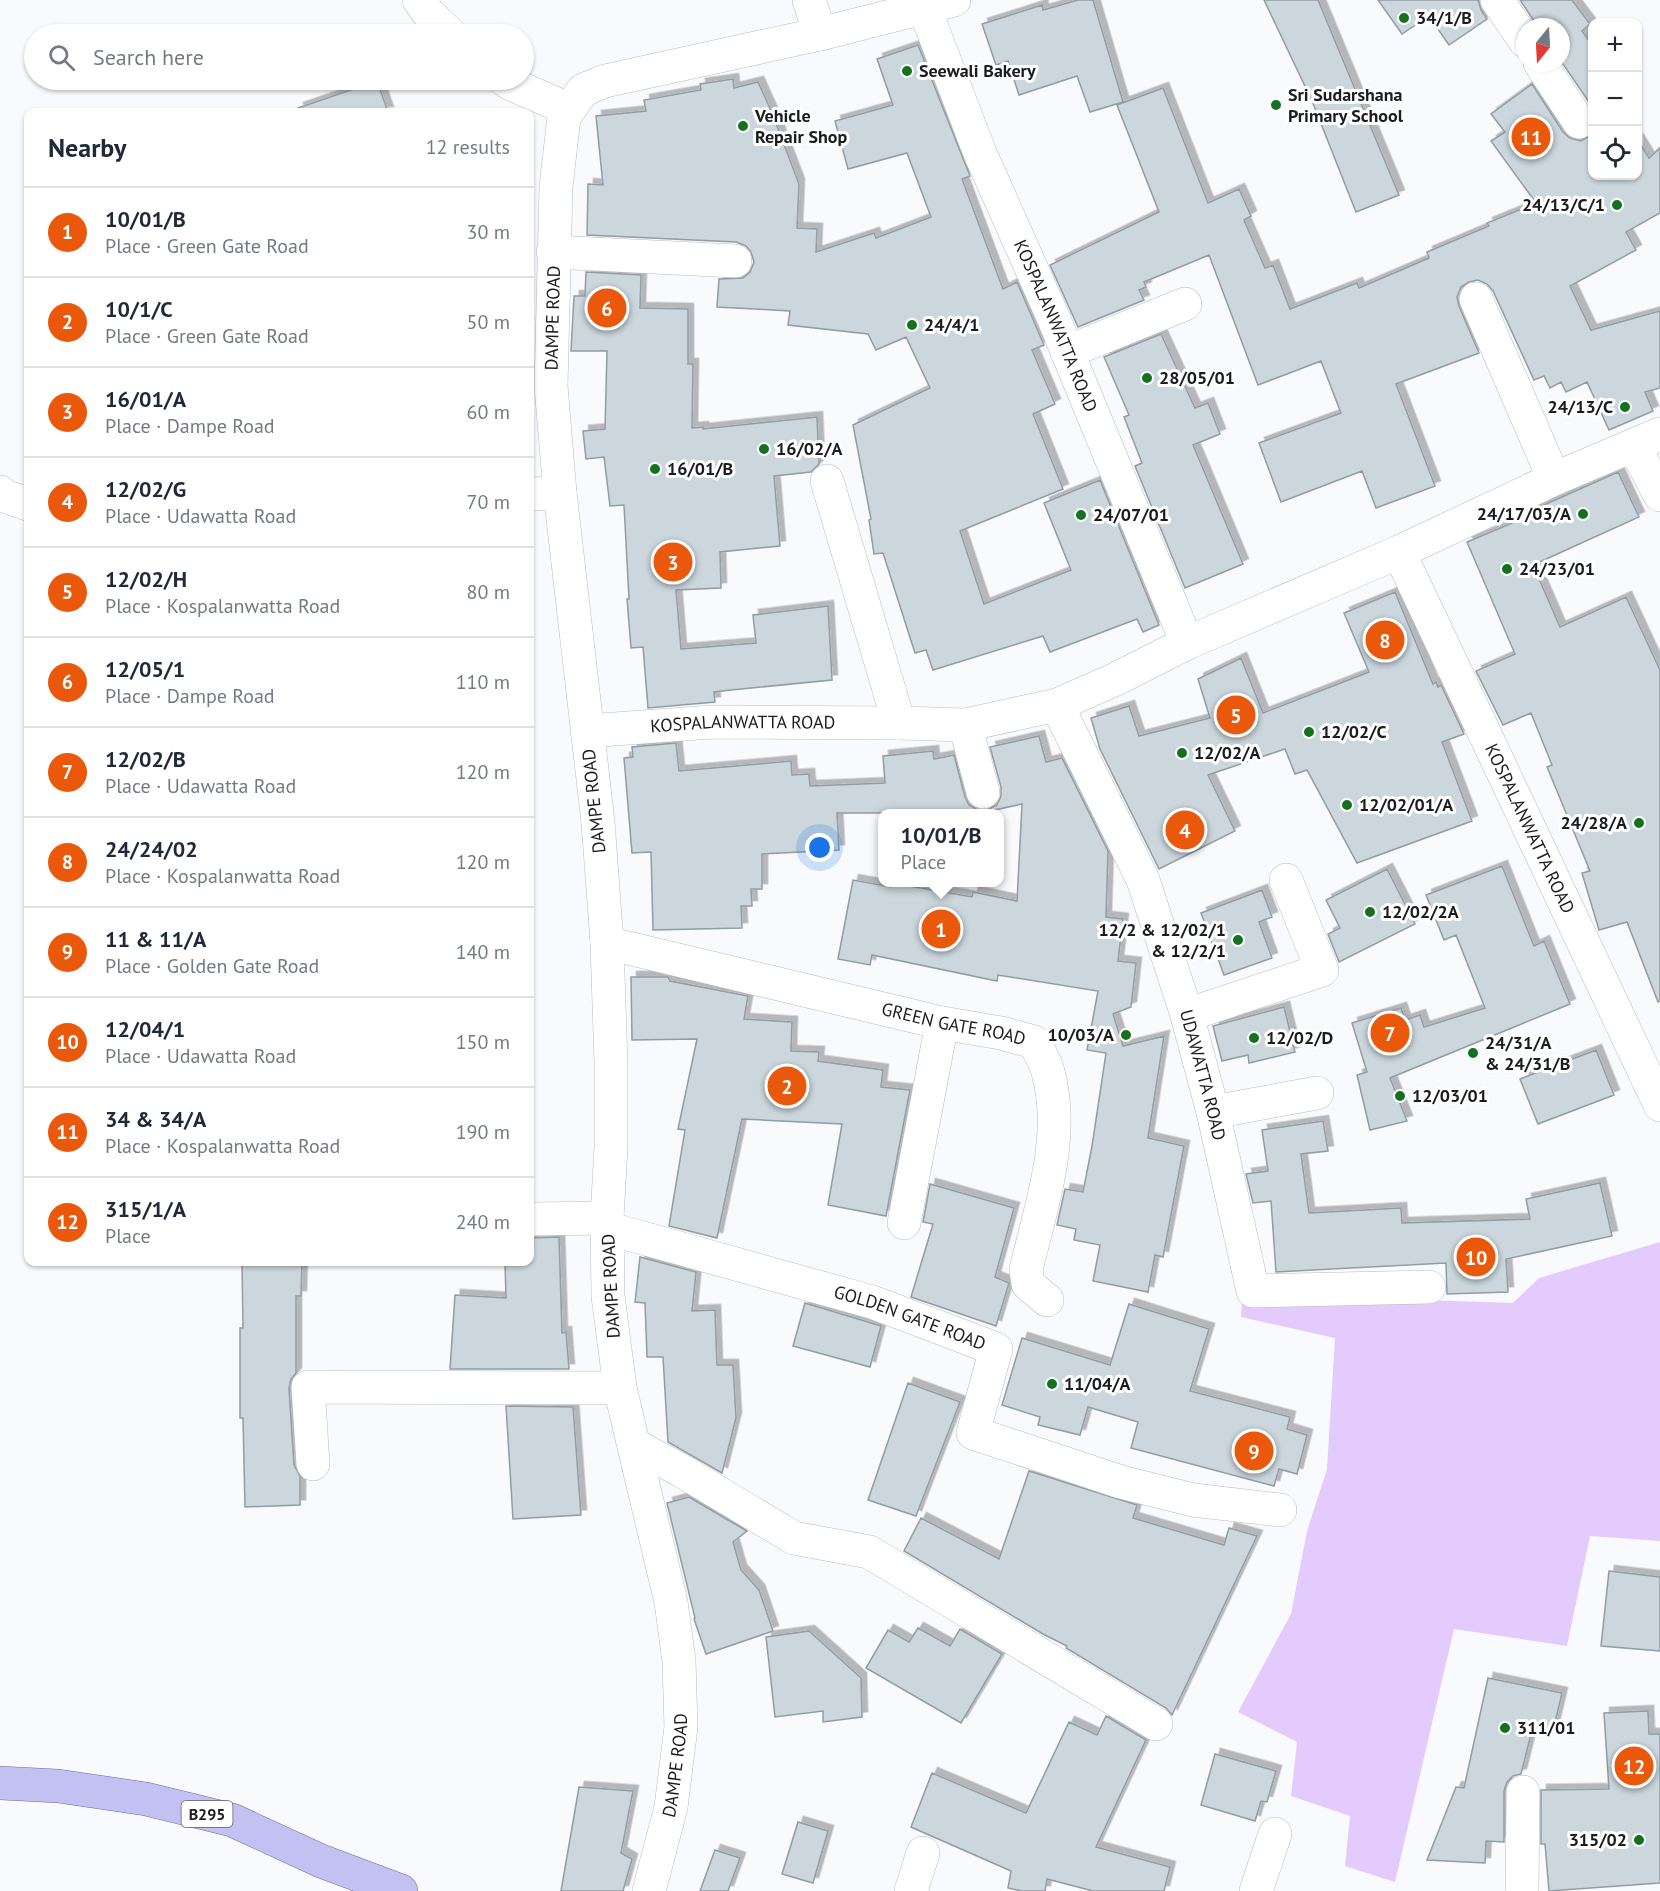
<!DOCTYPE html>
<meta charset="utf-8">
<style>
body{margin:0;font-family:"PT Sans",sans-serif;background:#f2f2f3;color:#1f2937}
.controls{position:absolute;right:18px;top:18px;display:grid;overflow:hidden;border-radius:12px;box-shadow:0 2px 4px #0004}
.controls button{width:54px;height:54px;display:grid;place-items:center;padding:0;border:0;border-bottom:2px solid #e0e1e3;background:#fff;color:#1f2937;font:30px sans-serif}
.compass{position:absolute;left:1516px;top:18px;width:54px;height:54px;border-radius:50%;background:#fff;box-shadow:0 2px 4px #0004;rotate:198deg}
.you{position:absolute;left:820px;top:848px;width:21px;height:21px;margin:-15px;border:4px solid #fff;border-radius:50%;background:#1a73e8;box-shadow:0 0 0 9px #1a73e833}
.badge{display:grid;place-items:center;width:39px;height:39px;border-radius:50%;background:#ea580c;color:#fff;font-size:20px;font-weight:700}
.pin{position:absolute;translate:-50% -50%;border:3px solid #fff;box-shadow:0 2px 6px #0006}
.popup{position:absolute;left:878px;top:809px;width:126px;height:78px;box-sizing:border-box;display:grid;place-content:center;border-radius:12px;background:#fff;filter:drop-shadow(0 2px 4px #0005);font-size:20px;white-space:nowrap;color:#747a83}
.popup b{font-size:22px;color:#1f2937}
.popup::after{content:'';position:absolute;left:50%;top:100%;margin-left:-12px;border:12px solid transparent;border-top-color:#fff}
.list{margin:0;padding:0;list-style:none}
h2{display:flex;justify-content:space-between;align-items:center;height:78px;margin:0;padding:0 24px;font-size:26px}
h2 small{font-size:20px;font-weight:400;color:#747a83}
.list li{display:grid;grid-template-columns:39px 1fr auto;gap:18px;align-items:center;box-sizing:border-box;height:90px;padding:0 24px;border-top:2px solid #e0e1e3}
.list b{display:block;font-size:22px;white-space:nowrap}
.list p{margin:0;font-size:20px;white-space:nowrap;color:#747a83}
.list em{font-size:20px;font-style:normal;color:#747a83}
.icon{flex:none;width:33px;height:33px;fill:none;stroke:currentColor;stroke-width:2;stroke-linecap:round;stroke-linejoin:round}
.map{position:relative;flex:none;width:1660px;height:1891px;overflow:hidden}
.search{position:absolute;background:#fff;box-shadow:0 2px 4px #0004;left:24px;top:24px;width:510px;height:66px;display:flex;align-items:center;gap:15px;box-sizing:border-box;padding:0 21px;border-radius:33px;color:#747a83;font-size:22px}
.panel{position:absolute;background:#fff;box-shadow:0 2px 4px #0004;left:24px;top:108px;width:510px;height:1158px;border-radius:12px}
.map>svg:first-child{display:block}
</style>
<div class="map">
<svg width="1660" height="1891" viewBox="0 0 1660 1891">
<defs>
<filter id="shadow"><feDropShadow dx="5.5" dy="-5.5" stdDeviation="0" flood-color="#0004"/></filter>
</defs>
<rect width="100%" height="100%" fill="#f8fafe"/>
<!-- green -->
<path fill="#e4cbfd" d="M1660,1242V1541L1590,1536L1567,1646L1454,1629L1395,1882L1345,1866L1350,1816L1291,1796L1297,1742L1238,1712L1291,1614L1307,1531L1327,1469L1335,1338L1241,1317L1242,1302L1423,1300L1513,1303L1539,1278Z"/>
<!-- building -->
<path fill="#cbd6dd" stroke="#929ca3" stroke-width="1.5" filter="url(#shadow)" d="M1078,0H1093L1123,102L1090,112L1077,76L1019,95L1008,61L996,65L982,24L1042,5L1043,10Z
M1264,0H1318L1399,195L1356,212L1312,101Z
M1378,0H1478L1481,10L1487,19L1449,45L1429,16L1402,34Z
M1520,0H1572L1590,24L1582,31L1593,46V108L1561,61V27H1538Z
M918,45L970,176L962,179L1003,289L1017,282L1044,345L1032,350L1055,404L1033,414L1063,489L960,531L984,604L1071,570L1044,503L1100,480L1159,625L1143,632L1137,619L1050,652L1043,636L933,670L926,650L915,653L883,553L874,554L869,520L871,519L853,425L930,388L906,337L876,350L868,334L788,325L790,311L717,307L719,279L743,278L750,272L754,262L751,252L746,246L736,242L587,235L588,184L603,185L596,116L646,111L644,100L701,90L700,84L733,79L734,88L758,82L772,113L799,184L797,228L817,229L816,252L874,233L876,238L931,217L907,153L848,169L835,121L893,105L877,59Z
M377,81L388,112H299L298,108Z
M1532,84L1563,132L1570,138L1581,141L1593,134V176H1638V140L1649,158L1660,148V213L1626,232L1636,250L1570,286L1591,330L1660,311V388L1645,392L1653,411L1609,430L1587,382L1566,392L1561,382L1550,388L1544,376L1534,380L1493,291L1487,284L1478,280L1469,282L1461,287L1457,297L1459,306L1479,353L1396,384L1435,486L1376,508L1362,471L1281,502L1259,443L1341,413L1321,361L1258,385L1209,255L1144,282L1146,287L1139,290L1144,300L1078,327L1050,265L1159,212L1117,105L1163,88L1208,203L1239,189L1251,216L1244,220L1265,268L1273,265L1290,309L1357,283L1359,288L1429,258L1427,252L1489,226L1487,223L1536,203L1491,141L1505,132L1491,114Z
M586,272L641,275L640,308L688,309V364H693L692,428L703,427V429L817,417L819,464L811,472L774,476L780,546L720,552L721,588L676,590L681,649L756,643L753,615L828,606L832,680L731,690L714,692L715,702L648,708L643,647L631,648L627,599H629L624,505L610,506L604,457L586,459L583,431L605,429L607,351H571L574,296H585Z
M1161,334L1195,408L1208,403L1220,434L1193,445L1243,564L1185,588L1135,466L1142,463L1124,417L1129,415L1104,357Z
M1618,472L1639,517L1533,565L1560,627L1626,597L1660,670V1001L1658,1002L1627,922L1599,930L1582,873L1590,871L1547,767L1552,765L1531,713L1503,725L1476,671L1515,654L1467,542L1529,516L1528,512Z
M1395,592L1433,684L1436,682L1438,687L1441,685L1464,734L1442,742L1472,821L1357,863L1307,770L1295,774L1285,749L1208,775L1235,831L1159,869L1100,749L1091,718L1129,706L1139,736L1210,718L1198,679L1241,658L1263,713L1369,672L1344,613Z
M1039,736L1046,762L1062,758L1108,851L1106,917L1123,919L1118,961L1136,963L1131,1007L1113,1014L1123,1046L1164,1036L1148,1138L1184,1146L1163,1257L1155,1255L1148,1292L1093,1281L1100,1245L1074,1240L1076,1229L1057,1225L1065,1189L1083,1192L1092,1146L1106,1053L1087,1050L1098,991L998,975L997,981L872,955L870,965L838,959L853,880L891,887L892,883L972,897L973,892L1017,901L1022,804L981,813H837L839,850L762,854V889H751L752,906H741L742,928L653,930L651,852L632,853L624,758L633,757L632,747L676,743L679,771L791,761L792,775L809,774L810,786L885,783L883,756L933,751L934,759L954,755L965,797L969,805L978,810H987L997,805L1001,796V787L990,747Z
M1502,866L1534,946L1544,941L1570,1004L1390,1078L1407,1121L1370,1130L1357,1075L1367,1072L1352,1023L1401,1008L1405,1020L1420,1015L1424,1027L1485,1008L1456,935L1444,940L1426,895Z
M1387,869L1415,924L1339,962L1328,934L1340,928L1326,900Z
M1262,890L1272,917L1259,922L1272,958L1224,975L1201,913Z
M631,977H668L670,981L748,996L744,1019L792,1022L791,1051L819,1052L818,1061L883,1070L881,1087L910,1090L886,1216L828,1205L842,1124L742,1119L717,1238L669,1226L685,1130L678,1129L697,1039L632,1040Z
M1284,1007L1295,1052L1249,1063L1248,1055L1222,1061L1213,1026Z
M1596,1050L1614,1095L1538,1124L1520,1079Z
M1323,1121L1328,1151L1301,1154L1309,1213L1401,1208L1402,1223L1530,1219L1526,1199L1600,1183L1612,1236L1506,1259L1508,1292L1447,1294L1446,1263L1276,1272L1271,1201L1253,1203L1246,1174L1268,1171L1262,1130Z
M930,1184L1014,1208L995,1277L1009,1283L996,1326L911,1297L933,1224L923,1222Z
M559,1237L562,1333L566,1332L569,1369H450L455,1295L506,1298L505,1262H530V1238Z
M640,1257L696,1272L692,1311L715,1310L717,1365H733L736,1418L722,1473L668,1442L663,1357H647L645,1303L635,1302Z
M242,1262H302L301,1296H296V1373L291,1379L289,1388L294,1465L300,1476V1505L245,1507L243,1418H240V1328H243Z
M805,1303L881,1326L870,1367L793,1346Z
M1129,1304L1209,1329L1190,1391L1290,1417L1287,1429L1307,1435L1297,1474L1279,1469L1274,1486L1131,1448L1138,1422L1088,1407L1080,1435L1038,1425L1040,1417L1002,1405L1022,1338L1110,1365Z
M908,1383L960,1402L916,1516L868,1500Z
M506,1406L573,1407L581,1515L513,1519Z
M1029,1471L1137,1505L1133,1518L1224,1545L1229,1528L1257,1536L1172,1715L1166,1708L1066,1648L1067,1646L1043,1634L904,1551L921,1518L999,1559Z
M689,1497L747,1531L733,1542L741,1570L759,1590L773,1631L706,1654L694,1619L695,1618L667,1503Z
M1609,1571L1660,1577V1651L1601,1646Z
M918,1628L950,1646L960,1629L1002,1654L961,1723L866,1668L888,1630L909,1642Z
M809,1631L861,1678L862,1717L823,1722V1711L775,1717L766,1637Z
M1488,1678L1562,1693L1553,1731L1533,1726L1521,1774L1513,1776L1507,1782L1504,1791V1842L1486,1841L1485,1863L1427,1860L1456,1787L1464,1788Z
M1648,1711L1649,1734H1660V1883L1549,1891L1545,1844H1541V1790L1609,1789L1604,1713Z
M1106,1716L1146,1740L1096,1847L1170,1867L1164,1891H1093L1047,1879L1045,1891H1022L1008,1888L1011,1871L911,1827L932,1773L1026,1813L1069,1722L1097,1735Z
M1215,1754L1276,1771L1267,1802L1261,1801L1255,1821L1201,1805Z
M579,1787L633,1791L621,1853L632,1859L623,1891H561Z
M798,1822L828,1831L813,1883L782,1874Z
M715,1850L740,1858L728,1891H700Z"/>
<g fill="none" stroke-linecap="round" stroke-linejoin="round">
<!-- minor casing -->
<g stroke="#b6bcc6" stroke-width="34">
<g id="minor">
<path d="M419,0L429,14L450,34"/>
<path d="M809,0L820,34"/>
<path d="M1497,0L1525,41"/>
<path id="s1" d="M924,7L980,153L1053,317L1187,643"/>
<path d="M1540,63L1579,122"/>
<path d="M505,80L511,84L568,109"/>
<path d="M553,252L735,261"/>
<path d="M1476,299L1554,479"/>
<path d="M1067,352L1185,304"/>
<path d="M1634,446L1660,495"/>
<path d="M827,481L899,723"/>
<path d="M0,492L4,496L28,504"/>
<path d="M530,494L560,493"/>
<path id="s2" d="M1399,552L1660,1105"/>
<path id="s3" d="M1057,705L1143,880L1187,1015L1213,1112L1253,1291L1429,1287"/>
<path d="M965,725L983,792"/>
<path id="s4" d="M587,731L712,722L899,723L965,725L1057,705L1116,679L1187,643L1399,552L1554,479L1660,434"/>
<path id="s5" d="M607,943L942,1023L1001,1033L1034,1042C1039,1052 1046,1062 1048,1072C1066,1137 1041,1206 1026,1270L1028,1284L1047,1300"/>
<path d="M1187,1015L1322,970L1286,880"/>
<path d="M1213,1112L1317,1093"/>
<path d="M530,1219L607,1218"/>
<path d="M904,1223L942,1023"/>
<path id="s6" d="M607,1228L872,1302L996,1349L973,1433L1121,1482L1193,1500L1280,1510"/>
<path d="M634,1445L682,1471L794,1538L869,1552L1156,1724"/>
<path d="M313,1464L308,1387L620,1388"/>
<path d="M911,1891L923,1853"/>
<path d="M1256,1891L1275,1834"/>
<path d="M1522,1891L1523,1792"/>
</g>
</g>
<!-- tertiary casing -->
<g stroke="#b6bcc6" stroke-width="34">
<g id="tertiary">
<path id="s7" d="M649,1891L671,1807L681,1727L679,1661L671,1602L620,1388L608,1296L607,1218L611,1147V1063L607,943L598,822L560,493L551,386L556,187L564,117L583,90L605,81L820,34L954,0"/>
</g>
</g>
<!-- primary casing -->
<g stroke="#6d6da3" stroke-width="34">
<path id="primary" d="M0,1783L58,1786L146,1799L232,1820L321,1861L401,1891"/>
</g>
<!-- minor -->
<use href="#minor" stroke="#fff" stroke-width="33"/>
<!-- tertiary -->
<use href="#tertiary" stroke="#fff" stroke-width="33"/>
<!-- primary -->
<use href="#primary" stroke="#c2c1f2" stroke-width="33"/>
</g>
<!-- markers -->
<g fill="#14711e" stroke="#fff" stroke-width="2">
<circle cx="1404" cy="18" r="6"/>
<circle cx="907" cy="71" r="6"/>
<circle cx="1276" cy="105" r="6"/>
<circle cx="743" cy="126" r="6"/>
<circle cx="1617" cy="205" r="6"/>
<circle cx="912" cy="325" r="6"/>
<circle cx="1147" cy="378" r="6"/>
<circle cx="1625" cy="407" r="6"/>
<circle cx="764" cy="449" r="6"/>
<circle cx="655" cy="469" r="6"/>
<circle cx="1583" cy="514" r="6"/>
<circle cx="1081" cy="515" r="6"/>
<circle cx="1507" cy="569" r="6"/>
<circle cx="1309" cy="732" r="6"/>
<circle cx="1182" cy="753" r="6"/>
<circle cx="1347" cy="805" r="6"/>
<circle cx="1639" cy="823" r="6"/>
<circle cx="1370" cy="912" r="6"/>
<circle cx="1238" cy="940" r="6"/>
<circle cx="1126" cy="1035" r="6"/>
<circle cx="1254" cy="1038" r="6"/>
<circle cx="1473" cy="1053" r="6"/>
<circle cx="1400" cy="1096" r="6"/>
<circle cx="1052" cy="1384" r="6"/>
<circle cx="1505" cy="1728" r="6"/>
<circle cx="1639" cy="1840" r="6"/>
</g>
<g text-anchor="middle" stroke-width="6" stroke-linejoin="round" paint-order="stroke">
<!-- shield labels -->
<rect fill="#fff" stroke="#5f6063" stroke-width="1.5" x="181.5" y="1801" width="51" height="26" rx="4.5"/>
<g font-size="16" font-weight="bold" fill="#1a1c20">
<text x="207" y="1820">B295</text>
</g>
<!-- poi labels -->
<g font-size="18" font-weight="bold" fill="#1a1c20" stroke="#fff" text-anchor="start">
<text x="1416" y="24">34/1/B</text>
<text x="919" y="77">Seewali Bakery</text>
<text x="1288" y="101">Sri Sudarshana<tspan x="1288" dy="21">Primary School</tspan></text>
<text x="755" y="122">Vehicle<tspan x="755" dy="21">Repair Shop</tspan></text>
<text x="1605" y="211" text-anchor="end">24/13/C/1</text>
<text x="924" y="331">24/4/1</text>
<text x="1159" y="384">28/05/01</text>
<text x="1613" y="413" text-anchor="end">24/13/C</text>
<text x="776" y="455">16/02/A</text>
<text x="667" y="475">16/01/B</text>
<text x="1571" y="520" text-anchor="end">24/17/03/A</text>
<text x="1093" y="521">24/07/01</text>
<text x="1519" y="575">24/23/01</text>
<text x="1321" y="738">12/02/C</text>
<text x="1194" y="759">12/02/A</text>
<text x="1359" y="811">12/02/01/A</text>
<text x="1627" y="829" text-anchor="end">24/28/A</text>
<text x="1382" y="918">12/02/2A</text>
<text x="1226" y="936" text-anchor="end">12/2 &amp; 12/02/1<tspan x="1226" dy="21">&amp; 12/2/1</tspan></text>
<text x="1114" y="1041" text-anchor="end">10/03/A</text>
<text x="1266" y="1044">12/02/D</text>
<text x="1485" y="1049">24/31/A<tspan x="1485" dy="21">&amp; 24/31/B</tspan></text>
<text x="1412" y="1102">12/03/01</text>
<text x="1064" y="1390">11/04/A</text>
<text x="1517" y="1734">311/01</text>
<text x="1627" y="1846" text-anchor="end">315/02</text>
</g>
<!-- street labels -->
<g font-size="18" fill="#1a1c20" stroke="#fff">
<text dy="6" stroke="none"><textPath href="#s7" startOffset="1587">DAMPE ROAD</textPath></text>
<text dy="6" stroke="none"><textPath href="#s1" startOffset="345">KOSPALANWATTA ROAD</textPath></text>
<text dy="6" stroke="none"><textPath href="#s4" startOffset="156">KOSPALANWATTA ROAD</textPath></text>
<text transform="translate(594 801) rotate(-96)" y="6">DAMPE ROAD</text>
<text dy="6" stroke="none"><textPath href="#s2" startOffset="306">KOSPALANWATTA ROAD</textPath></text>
<text dy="6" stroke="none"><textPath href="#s5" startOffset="356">GREEN GATE ROAD</textPath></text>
<text dy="6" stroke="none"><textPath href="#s3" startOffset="399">UDAWATTA ROAD</textPath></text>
<text transform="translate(611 1286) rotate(-93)" y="6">DAMPE ROAD</text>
<text dy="6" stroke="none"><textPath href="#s6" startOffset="316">GOLDEN GATE ROAD</textPath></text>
<text dy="6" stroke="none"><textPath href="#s7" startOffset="129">DAMPE ROAD</textPath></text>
</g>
</g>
</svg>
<div class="controls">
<button>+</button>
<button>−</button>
<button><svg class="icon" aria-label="locate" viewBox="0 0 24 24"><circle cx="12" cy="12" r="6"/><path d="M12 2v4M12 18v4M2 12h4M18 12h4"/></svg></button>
</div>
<svg class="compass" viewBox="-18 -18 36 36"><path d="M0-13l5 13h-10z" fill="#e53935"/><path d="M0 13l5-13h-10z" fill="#747a83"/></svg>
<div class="you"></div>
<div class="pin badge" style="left:941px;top:929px">1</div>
<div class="popup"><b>10/01/B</b>Place</div>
<div class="pin badge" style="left:787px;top:1086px">2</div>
<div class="pin badge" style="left:673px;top:562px">3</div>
<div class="pin badge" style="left:1185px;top:830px">4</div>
<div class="pin badge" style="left:1236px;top:715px">5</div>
<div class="pin badge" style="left:607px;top:308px">6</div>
<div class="pin badge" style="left:1390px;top:1033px">7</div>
<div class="pin badge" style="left:1385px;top:640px">8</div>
<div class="pin badge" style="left:1254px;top:1451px">9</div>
<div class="pin badge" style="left:1476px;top:1257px">10</div>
<div class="pin badge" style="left:1531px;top:137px">11</div>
<div class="pin badge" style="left:1634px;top:1766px">12</div>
<div class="search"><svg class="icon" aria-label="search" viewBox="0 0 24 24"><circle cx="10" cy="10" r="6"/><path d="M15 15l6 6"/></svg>Search here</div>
<section class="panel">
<h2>Nearby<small>12 results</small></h2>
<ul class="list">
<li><span class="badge">1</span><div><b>10/01/B</b><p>Place · Green Gate Road</p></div><em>30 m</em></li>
<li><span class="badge">2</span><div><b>10/1/C</b><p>Place · Green Gate Road</p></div><em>50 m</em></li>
<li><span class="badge">3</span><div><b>16/01/A</b><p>Place · Dampe Road</p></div><em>60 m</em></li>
<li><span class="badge">4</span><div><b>12/02/G</b><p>Place · Udawatta Road</p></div><em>70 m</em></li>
<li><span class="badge">5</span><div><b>12/02/H</b><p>Place · Kospalanwatta Road</p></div><em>80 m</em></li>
<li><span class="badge">6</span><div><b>12/05/1</b><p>Place · Dampe Road</p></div><em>110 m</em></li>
<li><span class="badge">7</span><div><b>12/02/B</b><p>Place · Udawatta Road</p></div><em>120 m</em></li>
<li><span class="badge">8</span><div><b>24/24/02</b><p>Place · Kospalanwatta Road</p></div><em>120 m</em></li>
<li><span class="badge">9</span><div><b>11 &amp; 11/A</b><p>Place · Golden Gate Road</p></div><em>140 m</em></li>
<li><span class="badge">10</span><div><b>12/04/1</b><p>Place · Udawatta Road</p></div><em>150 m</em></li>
<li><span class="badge">11</span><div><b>34 &amp; 34/A</b><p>Place · Kospalanwatta Road</p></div><em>190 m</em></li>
<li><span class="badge">12</span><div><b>315/1/A</b><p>Place</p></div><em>240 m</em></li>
</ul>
</section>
</div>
